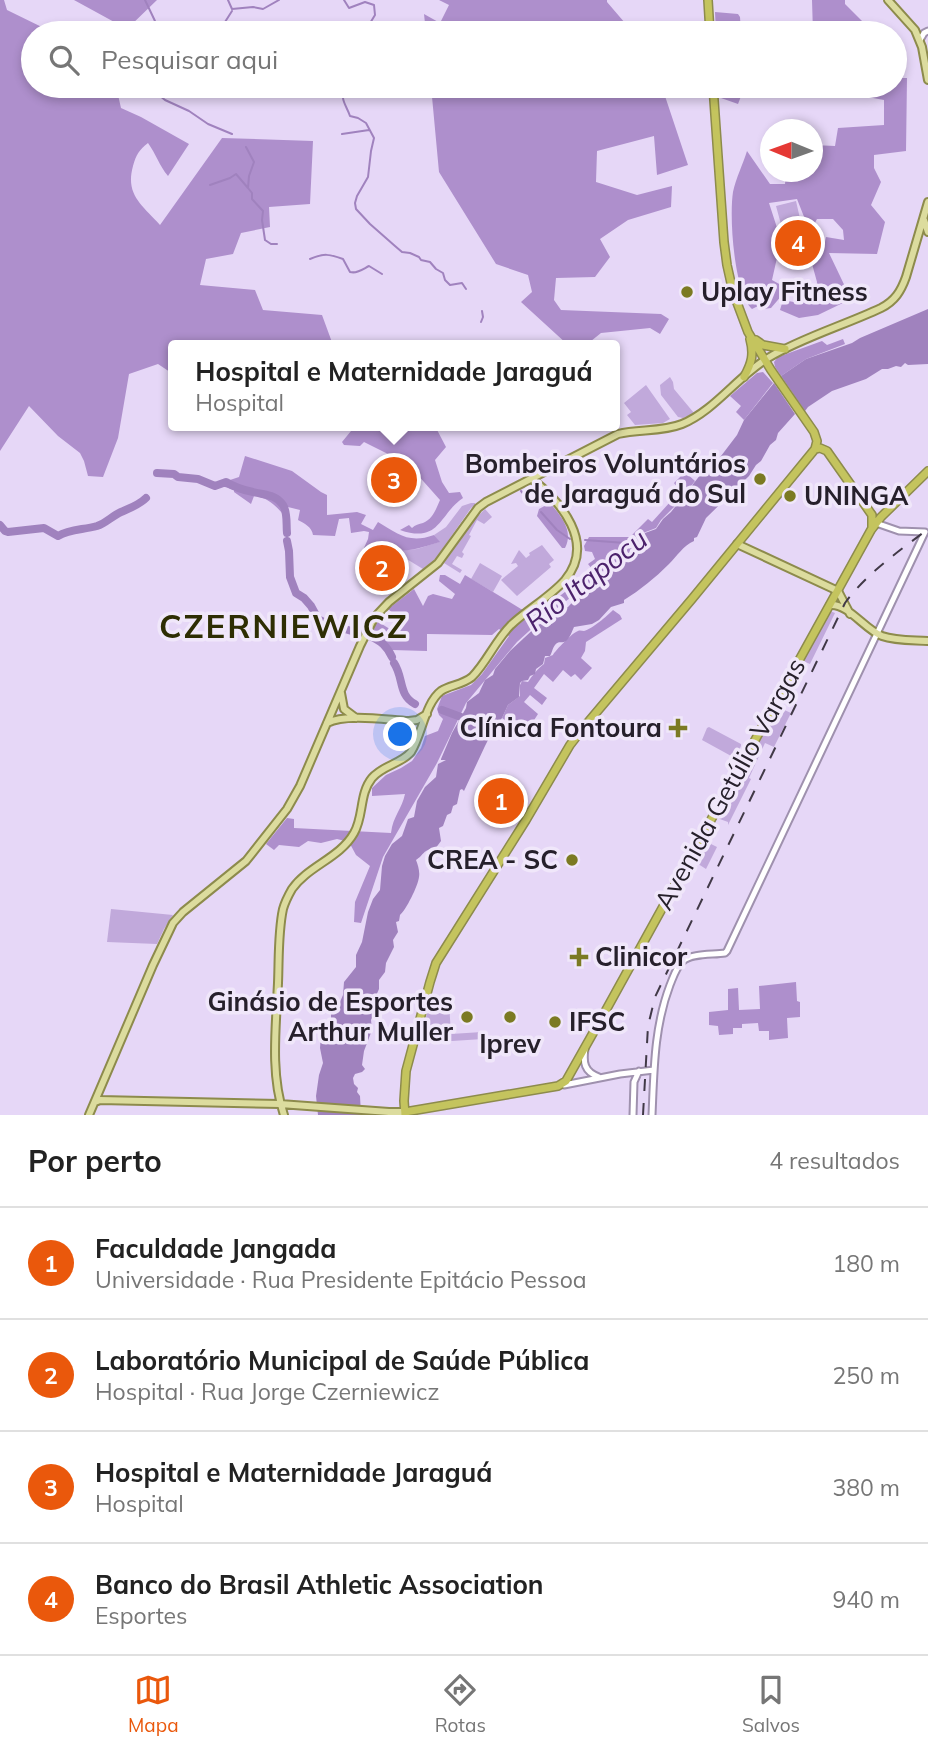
<!DOCTYPE html>
<html lang="pt">
<meta charset="utf-8">
<style>
body{margin:0;font-family:Mulish,sans-serif;background:#f2f2f2;color:#222}
.compass{position:absolute;left:760px;top:119px;width:63px;height:63px;border-radius:50%;background:#fff;box-shadow:0 4px 10px #0003;rotate:271deg}
.you{position:absolute;left:401px;top:735px;width:24px;height:24px;margin:-18px;border:5px solid #fff;border-radius:50%;background:#1a73e8;box-shadow:0 0 0 10px #1a73e833}
.badge{display:grid;place-items:center;width:46px;height:46px;border-radius:50%;background:#ea580c;color:#fff;font-size:23px;font-weight:700}
.pin{position:absolute;translate:-50% -50%;border:4px solid #fff;box-shadow:0 2px 7px #0006}
.popup{position:absolute;left:168px;top:340px;width:452px;height:91px;box-sizing:border-box;display:grid;place-content:center;border-radius:7px;background:#fff;filter:drop-shadow(0 2px 5px #0005);font-size:23px;white-space:nowrap;color:#767676}
.popup b{font-size:26px;color:#222}
.popup::after{content:'';position:absolute;left:50%;top:100%;margin-left:-14px;border:14px solid transparent;border-top-color:#fff}
.list{margin:0;padding:0;list-style:none}
h2{display:flex;justify-content:space-between;align-items:center;height:91px;margin:0;padding:0 28px;font-size:30px}
h2 small{font-size:23px;font-weight:400;color:#767676}
.list li{display:grid;grid-template-columns:46px 1fr auto;gap:21px;align-items:center;box-sizing:border-box;height:112px;padding:0 28px;border-top:2px solid #e0e0e0}
.list b{display:block;font-size:26px;white-space:nowrap}
.list p{margin:0;font-size:23px;white-space:nowrap;color:#767676}
.list em{font-size:23px;font-style:normal;color:#767676}
.icon{flex:none;width:38px;height:38px;fill:none;stroke:currentColor;stroke-width:2;stroke-linecap:round;stroke-linejoin:round}
.map{position:relative;flex:none;width:928px;height:1115px;overflow:hidden}
.search{position:absolute;background:#fff;box-shadow:0 4px 10px #0003;left:21px;right:21px;top:21px;height:77px;display:flex;align-items:center;gap:18px;box-sizing:border-box;padding:0 24px;border-radius:38px;color:#767676;font-size:26px}
.sheet{height:539px;background:#fff}
nav{display:flex;justify-content:space-around;align-items:center;box-sizing:border-box;height:98px;border-top:2px solid #e0e0e0;background:#fff;font-size:19px;color:#767676}
nav a{display:grid;justify-items:center;gap:4px}
nav .on{color:#ea580c}
.map>svg:first-child{display:block}
</style>
<div class="map">
<svg width="928" height="1115" viewBox="0 0 928 1115">
<rect width="100%" height="100%" fill="#e6d7f7"/>
<!-- green -->
<path fill="#c1a9db" d="M796,201L801,223L782,228L776,206Z
M670,377L673,382L674,389L694,413L683,418L678,417L661,395L660,385Z
M646,385L670,419L663,423L635,425L627,415L631,412L624,403Z
M471,503H475V505L471,508L436,558L423,569L405,558L387,552L417,549L439,542L434,535L446,527L462,506Z
M485,509L492,517L484,524L477,520L469,535L471,536L462,552L464,554L462,558L457,556L452,564L462,570L460,573L444,563L476,518Z
M542,545L554,560L549,564L551,567L517,596L501,580L518,566L516,563L511,564L519,550L526,558L530,555L529,553Z
M480,563L502,576L493,592L471,579Z
M830,611L835,613L810,664L803,661Z
M778,707L791,713L774,747L765,743L749,778L751,779L728,825V822L717,818Z
M709,727L741,744V746L736,757H733L702,740L707,728Z
M706,838L712,841L711,844L717,847L706,869L695,862V860Z
M111,909L173,915L164,929L157,944L107,942Z
M449,1003L451,1034L482,1032L483,1039L421,1043L420,1037L430,1004Z"/>
<!-- forest -->
<path fill="#ae8fcc" d="M0,0H4L7,10L54,33H33V86H116L121,108L141,117L189,144L168,176C159,165 156,154 148,143C139,150 136,155 133,166C125,195 142,205 160,225L222,138L313,141L310,204L269,207L270,227L241,233L233,254L206,259L200,285L255,290L263,310L322,315L333,345H238V343L233,342L231,345H174L173,374L158,364L129,374L118,438L103,477L88,476L84,461L80,453L58,436L29,406L0,451Z
M74,0H157L127,29Z
M439,0H607V2L631,30L656,23V33H426L424,14L440,23L449,5Z
M812,0H845V4L874,33H813Z
M715,12L738,14L740,17L741,33H716Z
M895,78H907L906,151L874,155V168L881,182L871,205L885,222L877,254L829,253L851,299L818,315L799,318L780,310L783,300L799,303L815,299L817,282L806,242H816L824,247L826,237L844,240L843,230L833,219H817L810,232L797,199L769,203L781,240L772,280L781,285L783,294L771,308L763,309L758,306L752,309C734,292 729,217 733,192C736,178 743,164 747,151L770,184H785L786,172H813V145L835,146L838,128L884,125V100L862,96L828,94L827,86H895Z
M431,86H654V90H663L688,165L657,175L654,136L597,151L596,182L637,195L672,186L671,207L628,220L600,239L610,257L595,277L556,278L554,300L561,310L661,314L669,319L660,334L650,328L601,333L586,345H568L521,302L532,292L528,275L496,264L439,172Z
M720,86H745L738,104L721,98Z
M843,339L845,344L806,359L781,376L775,367L774,362L778,357L822,341L827,345Z
M763,372L773,383L744,420L736,412L741,406L730,396L757,373Z
M362,426H435L446,447L435,460L442,482L449,493L460,492L463,498C439,514 440,544 400,530L409,525L412,528C415,525 419,524 423,523C433,519 436,509 440,500L408,464L364,442L360,446L344,445L342,442L351,431Z
M245,456L292,471L321,492L327,495V515L357,512L366,515L361,524L373,530L378,522C398,534 409,544 434,535L440,542C415,550 397,555 373,547L369,554L363,550L368,539L369,532L364,531L351,533L349,518L339,519L335,536L313,535C312,527 304,523 298,520L300,510L288,507L287,512L288,533L285,532L284,515C275,505 267,497 254,496L251,504L234,492V490L225,487L227,481L239,477Z
M685,472L695,481L677,504L661,520L656,528L643,533L634,550L604,570L588,584L539,622L517,642L466,703L437,763L383,857L361,923L354,922L355,902L370,866L356,855L349,842L337,839L321,843L308,841L299,847L279,845L274,850L266,844L287,818L294,819V828L391,833C393,816 402,809 405,794L372,796V788L386,775L401,768L412,761L421,748L425,736L438,731L443,719L439,715L437,709L442,696L471,685L482,674L509,636L499,629L492,635L427,634V651L392,650L391,656L387,655L380,643L369,639L377,621L393,631L400,619L388,609L414,589L423,606L428,596L433,594L452,599L455,594L439,581L440,575H445L460,584L465,575L521,609L539,612L583,578L592,569L588,564L595,559L592,552L585,551L584,546L589,537H630L648,519L652,522L680,491L674,483Z
M550,503C561,516 574,531 565,548H562L537,516L539,509Z
M613,610L620,615L622,619L586,642L585,651L581,658L592,668L581,680L575,674L571,677L563,670L553,682L544,674L534,688L547,698L542,705L530,695L524,702L538,714L529,728L516,720L508,722L502,718L508,705L520,696V685L522,681L528,682C531,677 539,667 544,664L545,658L553,655C555,651 573,632 578,631C580,630 582,631 584,631C592,629 607,616 613,610Z
M796,982L797,1001L800,1002V1017L787,1018L788,1038L769,1040V1031H759L758,1023L742,1024V1028H733V1034L719,1035L718,1026L709,1025V1012L728,1010V989L738,988L739,1010L760,1009L759,986Z"/>
<!-- water -->
<path fill="#a082be" d="M928,309V364L908,365L905,363L901,367L896,366L888,369H882L866,379L832,391L808,407L805,411L781,376L806,359L852,343L860,338Z
M774,383L795,414L778,433L776,440L770,445L761,461L756,465L749,476L706,518L697,537L694,538V541C683,546 677,556 669,564C655,578 640,590 624,600V603L611,607L599,620L592,624L574,627C572,631 570,638 566,641C561,644 559,640 555,645C552,649 552,653 550,656H545L543,664L536,669L535,674L530,676L528,680L522,681L520,683L519,697L508,705L502,718L493,730L485,746L464,791L462,789L460,790L457,804L453,806L451,813L447,815L443,826L439,828L441,841L435,849C423,849 424,855 416,860C418,865 420,872 419,877C418,886 406,910 400,915L399,921L396,922L398,932L393,940L394,947L386,963L385,972L379,980V989L372,1005L373,1015L371,1020L372,1030L364,1051L362,1065L365,1069L362,1072L355,1074L353,1078L354,1084L358,1088L357,1092L360,1096L361,1115H318L316,1096L319,1075L323,1063L320,1048L321,1035L331,1019V1014L335,1012L336,1004L340,1002L343,995L344,982L356,967V955L362,942L368,912L373,899L380,890L382,866L385,856L392,844L402,836L408,819L414,817L417,801L425,787L436,777L438,764L446,760H441V759L452,733L466,708L467,702L479,693L485,680L493,675L495,669L510,651L538,625L546,621L554,610L568,607L592,581L608,573L614,564L629,556L637,548L645,533L656,529L663,519L671,512L701,474L721,456L737,435L744,420Z"/>
<g fill="none" stroke-linecap="round" stroke-linejoin="round">
<!-- stream -->
<path stroke="#a082be" stroke-width="2" d="M145,0L155,21L159,26L173,33
M228,0L232,9L253,7L263,9L279,0
M344,0L349,8L365,2L374,5L375,15L364,33
M218,33L232,11
M347,86C338,98 346,104 350,116L358,118L366,123L374,138L371,151L368,177L357,196L355,203L356,209L370,224L395,246L402,252L410,253L419,257L421,260L430,262L436,269L443,273L445,280L450,285L462,283L466,289
M154,91L165,100L189,111L208,124L232,134
M342,134L369,130
M246,147L254,162L249,176L248,188L252,193V199L263,211L262,220L265,240L271,244H277
M210,185L230,178L236,174L248,188
M310,259C325,253 328,254 343,259L350,272C357,274 363,269 369,266L382,274
M481,322L483,317L482,311
M521,491L531,503
M541,512L557,530L570,539
M585,540L639,544"/>
<!-- river -->
<path stroke="#a082be" stroke-width="8" d="M157,473L174,474L178,477L198,479L215,486L226,482C234,487 243,490 253,492C264,495 276,494 283,505C288,513 286,525 287,533
M0,525L5,531L8,532L44,528L58,536C70,529 83,530 97,526C106,523 112,516 121,512C130,508 139,505 146,498
M287,541L289,551L290,577L296,593L304,598L311,606L318,619L330,625L359,633
M370,636C381,641 387,646 392,657
M394,663C404,678 398,695 415,704
M442,710L461,717"/>
<!-- minor casing -->
<g stroke="#9f91ae" stroke-width="9">
<path id="minor" d="M920,40L924,33L928,31
M876,523L899,531L925,532
M585,1049C583,1062 584,1072 599,1077
M564,1085L620,1074L654,1070
M633,1115L634,1082L639,1071
M652,1115C654,1071 654,1027 670,985C673,978 676,967 683,961C692,953 713,955 725,953L727,951L925,532"/>
</g>
<!-- major casing -->
<g stroke="#8d8b4c" stroke-width="10">
<path id="major" d="M888,0L915,30L922,47L928,80
M924,220L928,232
M737,544L838,591L850,614
M830,605C848,603 865,630 882,636C896,641 913,640 928,641
M341,693L344,709L356,718
M327,723C347,713 387,720 409,721L417,720L427,714
M95,1102L100,1100L280,1104L389,1112H405
M89,1115L153,965L173,923L183,912L246,861L287,809L300,786L360,646L374,618L389,602L438,563L478,508L486,502L618,434C639,429 662,432 682,424C714,411 738,376 768,358C801,338 845,325 881,308C895,301 901,291 906,277L928,202
M284,1115C270,1074 276,1026 278,983C279,959 278,932 283,909C285,902 288,896 292,889C308,866 340,858 354,833C364,816 359,794 372,778C383,765 401,764 411,752C422,735 425,703 441,691C450,685 462,685 472,677C487,662 495,641 511,625C528,609 550,597 565,580C596,543 561,502 532,479"/>
</g>
<!-- highway casing -->
<g stroke="#8d8b4c" stroke-width="10">
<path id="highway" d="M708,0L710,33
M756,340L763,345L785,349
M744,377C752,363 754,354 750,339
M815,449L820,448L827,451L872,515V527
M405,1112L558,1086L566,1081L606,1010L871,530L881,517L928,471
M405,1115L404,1101L406,1071L430,982L436,963L526,820L570,745L584,727L692,599L815,449L817,441L814,432L771,370L748,332L733,292L727,265L724,242L713,86"/>
</g>
<!-- minor -->
<use href="#minor" stroke="#fff" stroke-width="5"/>
<!-- major -->
<use href="#major" stroke="#dcdc9e" stroke-width="6"/>
<!-- highway -->
<use href="#highway" stroke="#c4c45e" stroke-width="7"/>
<!-- rail -->
<path stroke="#413947" stroke-width="2" stroke-dasharray="12 12" stroke-linecap="butt" d="M643,1115L648,1026L655,997L845,603C867,573 898,552 928,529"/>
</g>
<!-- markers -->
<g fill="#7b7a22" stroke="#f0e7fa" stroke-width="2.5">
<circle cx="687" cy="292" r="7"/>
<circle cx="760" cy="479" r="7"/>
<circle cx="790" cy="496" r="7"/>
<path d="M674.5 717.5h7v7h7v7h-7v7h-7v-7h-7v-7h7z"/>
<circle cx="572" cy="860" r="7"/>
<path d="M575.5 946.5h7v7h7v7h-7v7h-7v-7h-7v-7h7z"/>
<circle cx="467" cy="1017" r="7"/>
<circle cx="510" cy="1017" r="7"/>
<circle cx="555" cy="1022" r="7"/>
</g>
<g text-anchor="middle" stroke-width="7" stroke-linejoin="round" paint-order="stroke">
<!-- poi labels -->
<g font-size="26" font-weight="bold" fill="#26202b" stroke="#f0e7fa" text-anchor="start">
<text x="701" y="301">Uplay Fitness</text>
<text x="746" y="473" text-anchor="end">Bombeiros Voluntários<tspan x="746" dy="30">de Jaraguá do Sul</tspan></text>
<text x="804" y="505">UNINGA</text>
<text x="662" y="737" text-anchor="end">Clínica Fontoura</text>
<text x="558" y="869" text-anchor="end">CREA - SC</text>
<text x="595" y="966">Clinicor</text>
<text x="453" y="1011" text-anchor="end">Ginásio de Esportes<tspan x="453" dy="30">Arthur Muller</tspan></text>
<text x="569" y="1031">IFSC</text>
<text x="510" y="1053" text-anchor="middle">Iprev</text>
</g>
<!-- street labels -->
<g font-size="26" fill="#26202b" stroke="#f0e7fa">
<text transform="translate(730 784) rotate(-61)" y="9">Avenida Getúlio Vargas</text>
</g>
<!-- water labels -->
<g font-size="28" font-style="italic" fill="#4c226c" stroke="#f0e7fa">
<text transform="translate(586 580) rotate(-38)" y="10">Rio Itapocu</text>
</g>
<!-- district labels -->
<g font-size="33" font-weight="bold" letter-spacing="2" fill="#2e2e03" stroke="#f0e7fa">
<text x="284" y="638">CZERNIEWICZ</text>
</g>
</g>
</svg>
<svg class="compass" viewBox="-18 -18 36 36"><path d="M0-13l5 13h-10z" fill="#e53935"/><path d="M0 13l5-13h-10z" fill="#767676"/></svg>
<div class="you"></div>
<div class="pin badge" style="left:501px;top:801px">1</div>
<div class="pin badge" style="left:382px;top:568px">2</div>
<div class="pin badge" style="left:394px;top:480px">3</div>
<div class="popup"><b>Hospital e Maternidade Jaraguá</b>Hospital</div>
<div class="pin badge" style="left:798px;top:243px">4</div>
<div class="search"><svg class="icon" aria-label="search" viewBox="0 0 24 24"><circle cx="10" cy="10" r="6"/><path d="M15 15l6 6"/></svg>Pesquisar aqui</div>
</div>
<section class="sheet">
<h2>Por perto<small>4 resultados</small></h2>
<ul class="list">
<li><span class="badge">1</span><div><b>Faculdade Jangada</b><p>Universidade · Rua Presidente Epitácio Pessoa</p></div><em>180 m</em></li>
<li><span class="badge">2</span><div><b>Laboratório Municipal de Saúde Pública</b><p>Hospital · Rua Jorge Czerniewicz</p></div><em>250 m</em></li>
<li><span class="badge">3</span><div><b>Hospital e Maternidade Jaraguá</b><p>Hospital</p></div><em>380 m</em></li>
<li><span class="badge">4</span><div><b>Banco do Brasil Athletic Association</b><p>Esportes</p></div><em>940 m</em></li>
</ul>
</section>
<nav>
<a class="on"><svg class="icon" aria-label="map" viewBox="0 0 24 24"><path d="M3 6l6-2 6 2 6-2v14l-6 2-6-2-6 2zM9 4v14M15 6v14"/></svg>Mapa</a>
<a><svg class="icon" aria-label="directions" viewBox="0 0 24 24"><path d="M12 3l9 9-9 9-9-9zM9 14v-3h6M13 9l2 2-2 2"/></svg>Rotas</a>
<a><svg class="icon" aria-label="saved" viewBox="0 0 24 24"><path d="M7 4h10v16l-5-4-5 4z"/></svg>Salvos</a>
</nav>
